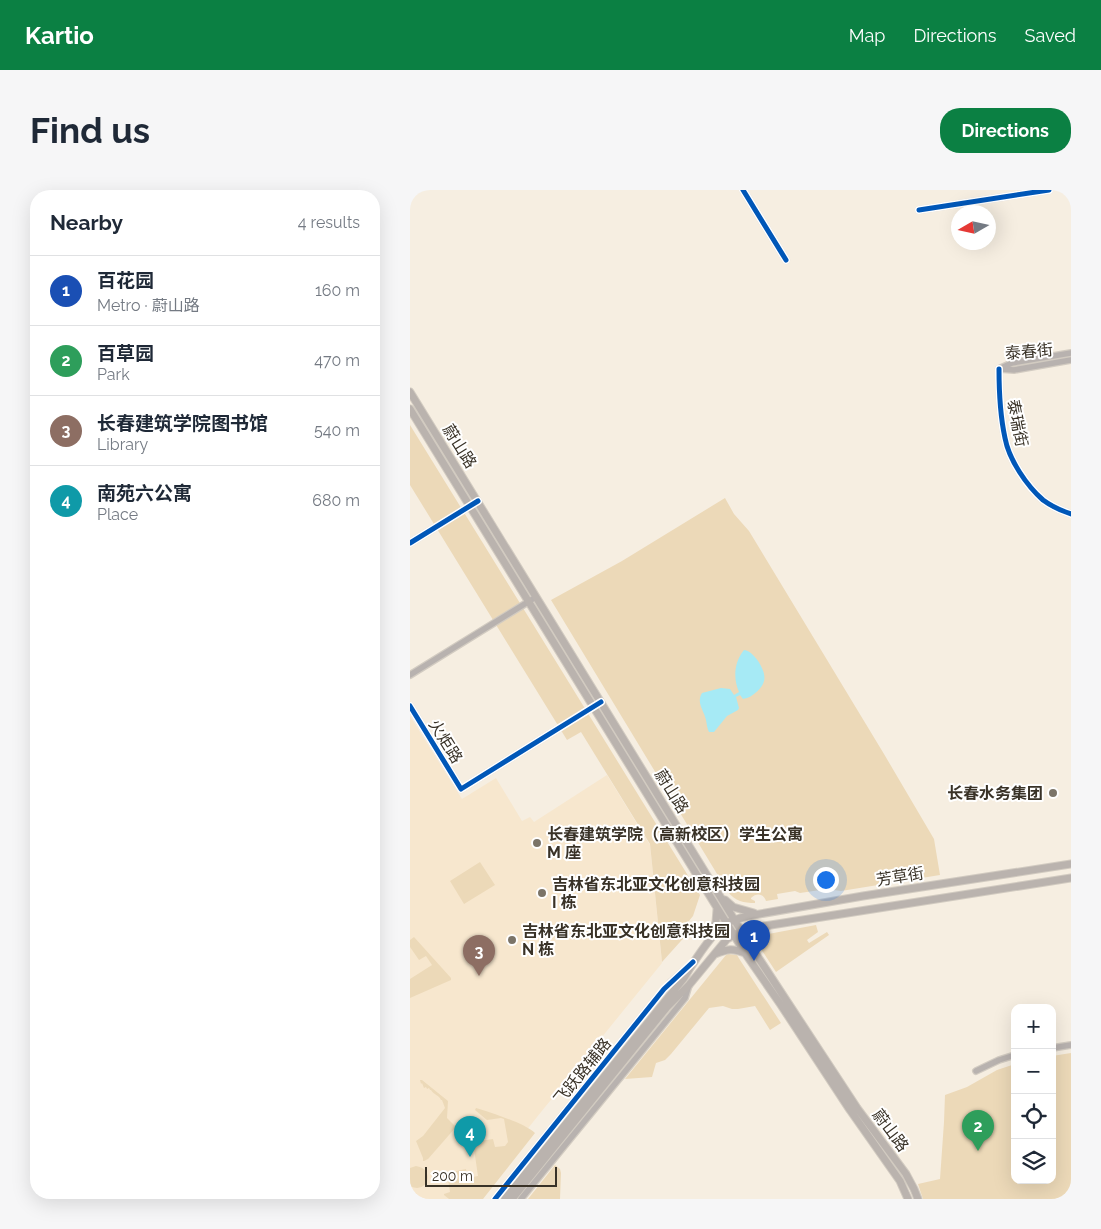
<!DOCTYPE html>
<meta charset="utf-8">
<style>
body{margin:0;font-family:Raleway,"Noto Sans SC",sans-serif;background:#f6f6f7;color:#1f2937}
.controls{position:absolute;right:15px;bottom:15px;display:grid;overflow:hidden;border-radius:10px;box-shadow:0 5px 20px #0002}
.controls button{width:45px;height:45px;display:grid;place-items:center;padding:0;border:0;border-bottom:1px solid #e0e1e3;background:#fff;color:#1f2937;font:25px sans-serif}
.compass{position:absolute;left:541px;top:15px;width:45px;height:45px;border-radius:50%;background:#fff;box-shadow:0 5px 20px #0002;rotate:261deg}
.scale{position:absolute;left:15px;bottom:12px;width:132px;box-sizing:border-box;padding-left:5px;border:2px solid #393227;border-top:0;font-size:14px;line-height:18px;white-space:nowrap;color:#393227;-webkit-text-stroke:4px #fff;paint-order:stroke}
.you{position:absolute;left:415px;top:689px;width:18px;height:18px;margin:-12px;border:4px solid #fff;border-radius:50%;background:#1a73e8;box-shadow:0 0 0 8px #1a73e833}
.badge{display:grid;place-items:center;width:32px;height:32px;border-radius:50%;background:#0b8043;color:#fff;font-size:16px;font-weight:700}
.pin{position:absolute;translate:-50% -41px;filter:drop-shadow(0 1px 2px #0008)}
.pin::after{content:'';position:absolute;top:26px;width:18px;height:15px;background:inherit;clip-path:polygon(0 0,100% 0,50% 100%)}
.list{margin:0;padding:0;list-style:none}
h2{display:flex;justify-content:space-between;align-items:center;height:65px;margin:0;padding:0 20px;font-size:21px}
h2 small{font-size:16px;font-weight:400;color:#747a83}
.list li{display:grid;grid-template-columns:32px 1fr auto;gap:15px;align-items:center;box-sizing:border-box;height:70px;padding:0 20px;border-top:1px solid #e0e1e3}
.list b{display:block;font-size:19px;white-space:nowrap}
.list p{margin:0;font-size:16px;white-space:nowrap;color:#747a83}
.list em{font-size:16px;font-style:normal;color:#747a83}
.icon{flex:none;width:28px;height:28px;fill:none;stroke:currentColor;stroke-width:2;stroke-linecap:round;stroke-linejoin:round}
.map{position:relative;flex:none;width:661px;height:1009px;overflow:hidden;border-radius:20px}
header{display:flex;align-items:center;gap:30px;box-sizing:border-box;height:70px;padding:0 25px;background:#0b8043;color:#fff}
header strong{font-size:24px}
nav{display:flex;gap:28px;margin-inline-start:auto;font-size:18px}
.intro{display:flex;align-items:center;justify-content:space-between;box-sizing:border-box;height:120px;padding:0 30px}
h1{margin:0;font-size:35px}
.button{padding:12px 22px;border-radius:20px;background:#0b8043;color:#fff;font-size:18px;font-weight:700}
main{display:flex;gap:30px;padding:0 30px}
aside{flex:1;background:#fff;border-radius:20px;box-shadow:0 5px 20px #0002}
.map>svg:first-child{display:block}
</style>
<header>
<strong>Kartio</strong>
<nav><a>Map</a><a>Directions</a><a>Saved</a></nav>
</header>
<div class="intro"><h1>Find us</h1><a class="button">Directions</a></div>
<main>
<aside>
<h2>Nearby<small>4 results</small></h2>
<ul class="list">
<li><span class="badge" style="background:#1a4fb4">1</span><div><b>百花园</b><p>Metro · 蔚山路</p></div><em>160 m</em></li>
<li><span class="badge" style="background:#2e9e5b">2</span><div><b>百草园</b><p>Park</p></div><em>470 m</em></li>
<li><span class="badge" style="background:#8d6e63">3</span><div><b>长春建筑学院图书馆</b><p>Library</p></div><em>540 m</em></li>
<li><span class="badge" style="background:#0f9aa8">4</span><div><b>南苑六公寓</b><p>Place</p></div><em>680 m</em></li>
</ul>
</aside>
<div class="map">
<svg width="661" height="1009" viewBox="0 0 661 1009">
<rect width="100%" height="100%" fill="#f6eee1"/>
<!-- built -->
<path fill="#f7e7ce" d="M0,526L52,609L86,588L112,631L120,627L124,632L197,585L240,655L252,773L127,927L62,1009H0Z"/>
<!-- green -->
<path fill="#ecd9b8" d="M0,235L290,705L283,726L274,737L279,742L252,772L240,654L171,542L157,550L0,295Z
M315,308L324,324L339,341L474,564L524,649L530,685L431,701L417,699L390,703L385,701L367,704L368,709L356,711C354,704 347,702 341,708V709L345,711V713C334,713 325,711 318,702L141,410L212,371Z
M70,672L85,695L54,714L40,691Z
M406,735L408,742L397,750L399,753L417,742L419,745L366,782L349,756C347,752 350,748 353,745Z
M4,747L41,788V790L0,808V789L22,775L16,766L9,770L0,757V750Z
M318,764L327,765L330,770L371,833L360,840L345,816L328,819H322L313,816L299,818L261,864L255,870L246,873L242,887L215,889L316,765Z
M661,863V1009H513L508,994L530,989L534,932L535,905L557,897L587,880L605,874V990H642V866Z
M10,890H12L38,911L37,928L46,937L18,969L14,971H13V968L6,951L13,946L35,918L32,910H31C29,905 24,905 21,900H20L19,898L17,899L16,897L14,898L12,893L11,894Z
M66,918C82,923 114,933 125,943L73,1009H39L34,1005V1004L40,1002L37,983L56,979L57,988L68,986L63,952L83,949L85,957L95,956L98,952L94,929L91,928L77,930L65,920Z
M145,975L150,979L151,983L150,1009H118Z
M6,976C26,979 18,1005 0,996V978Z"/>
<!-- water -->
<path fill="#a6eaf5" d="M334,460C344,461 357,481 354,491C353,496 348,501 344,504C340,507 338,508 333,509L330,505L326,507L329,518L328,520L317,526L304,542H299C297,538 297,535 296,530C294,520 286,513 292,503L311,498L320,499L324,505L329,502C323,489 324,472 334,460Z"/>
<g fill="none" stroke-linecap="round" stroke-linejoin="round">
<!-- minor casing -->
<g stroke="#d2cbc1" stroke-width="8">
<path id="minor" d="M333,0L376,70
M509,20L639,0
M589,179C589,202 590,225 595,248C599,270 617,296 633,310C641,316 652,321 661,324
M589,179L602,173L661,163
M591,179L604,180L661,170
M0,353L68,311
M0,485L126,407
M0,516L51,599L191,512
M642,858L661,855
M566,881L589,870L605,865
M85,1009L246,809L261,792L280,775
M111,1009L275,808L279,795"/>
</g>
<!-- major casing -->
<g stroke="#d2cbc1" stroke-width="9">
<path id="major" d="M0,202L338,752L447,918L496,984L504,999L508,1009
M0,219L335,763L371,815L440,920L490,991L498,1009
M315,710L323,717L344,723
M301,747L306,732L307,719
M343,759L348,743L358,736
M305,764C318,759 322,758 335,763
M95,1009L274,788C283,773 301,745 315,734C322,730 330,728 338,726L453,706L661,674
M102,1009L257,817L279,795L317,749L331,741L348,737L661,688"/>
</g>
<!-- minor -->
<use href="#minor" stroke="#b8b2af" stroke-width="5.5"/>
<!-- major -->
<use href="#major" stroke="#bab3ae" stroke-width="7"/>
<!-- cycleway casing -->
<g stroke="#fff" stroke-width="8">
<path id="cycleway" d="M333,0L376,70
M509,20L639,0
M589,179C589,202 590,225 595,248C599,270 617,296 633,310C641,316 652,321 661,324
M0,353L68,311
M0,516L51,599L191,512
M85,1009L254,799L283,772"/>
</g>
<!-- cycleway -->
<use href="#cycleway" stroke="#0057b8" stroke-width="5"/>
</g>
<!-- markers -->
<g fill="#7b7468" stroke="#fff" stroke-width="2">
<circle cx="643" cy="603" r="5"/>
<circle cx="127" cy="653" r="5"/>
<circle cx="132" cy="703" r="5"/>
<circle cx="102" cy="750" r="5"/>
</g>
<g text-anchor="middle" stroke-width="4" stroke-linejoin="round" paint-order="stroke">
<!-- street labels -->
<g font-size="16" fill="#393227" stroke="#fff">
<text transform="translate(619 161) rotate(-5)" y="6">泰春街</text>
<text transform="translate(608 233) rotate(79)" y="6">泰瑞街</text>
<text transform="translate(50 256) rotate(58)" y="6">蔚山路</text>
<text transform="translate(36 551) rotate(58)" y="6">火炬路</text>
<text transform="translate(262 601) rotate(58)" y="6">蔚山路</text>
<text transform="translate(490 686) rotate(-9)" y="6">芳草街</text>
<text transform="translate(172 881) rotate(-51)" y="6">飞跃路辅路</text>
<text transform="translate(481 940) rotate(53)" y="6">蔚山路</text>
</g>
<!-- poi labels -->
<g font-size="16" font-weight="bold" fill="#393227" stroke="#fff" text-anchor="start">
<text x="633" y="609" text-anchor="end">长春水务集团</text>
<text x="137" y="650">长春建筑学院（高新校区）学生公寓<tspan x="137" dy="18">M 座</tspan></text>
<text x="142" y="700">吉林省东北亚文化创意科技园<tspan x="142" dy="18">I 栋</tspan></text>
<text x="112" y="747">吉林省东北亚文化创意科技园<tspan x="112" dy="18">N 栋</tspan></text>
</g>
</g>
</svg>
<div class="controls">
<button>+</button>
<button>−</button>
<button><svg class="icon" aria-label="locate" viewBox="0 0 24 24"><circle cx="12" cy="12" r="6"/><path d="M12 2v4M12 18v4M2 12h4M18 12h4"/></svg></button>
<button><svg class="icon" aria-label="layers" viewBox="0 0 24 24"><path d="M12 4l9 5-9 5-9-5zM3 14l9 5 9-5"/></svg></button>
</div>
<svg class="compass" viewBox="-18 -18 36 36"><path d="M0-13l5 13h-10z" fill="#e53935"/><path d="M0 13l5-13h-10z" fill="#747a83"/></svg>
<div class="scale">200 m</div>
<div class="you"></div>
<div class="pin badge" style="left:344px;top:771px;background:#1a4fb4">1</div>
<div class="pin badge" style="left:568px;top:961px;background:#2e9e5b">2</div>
<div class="pin badge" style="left:69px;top:786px;background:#8d6e63">3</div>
<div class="pin badge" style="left:60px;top:967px;background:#0f9aa8">4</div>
</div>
</main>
